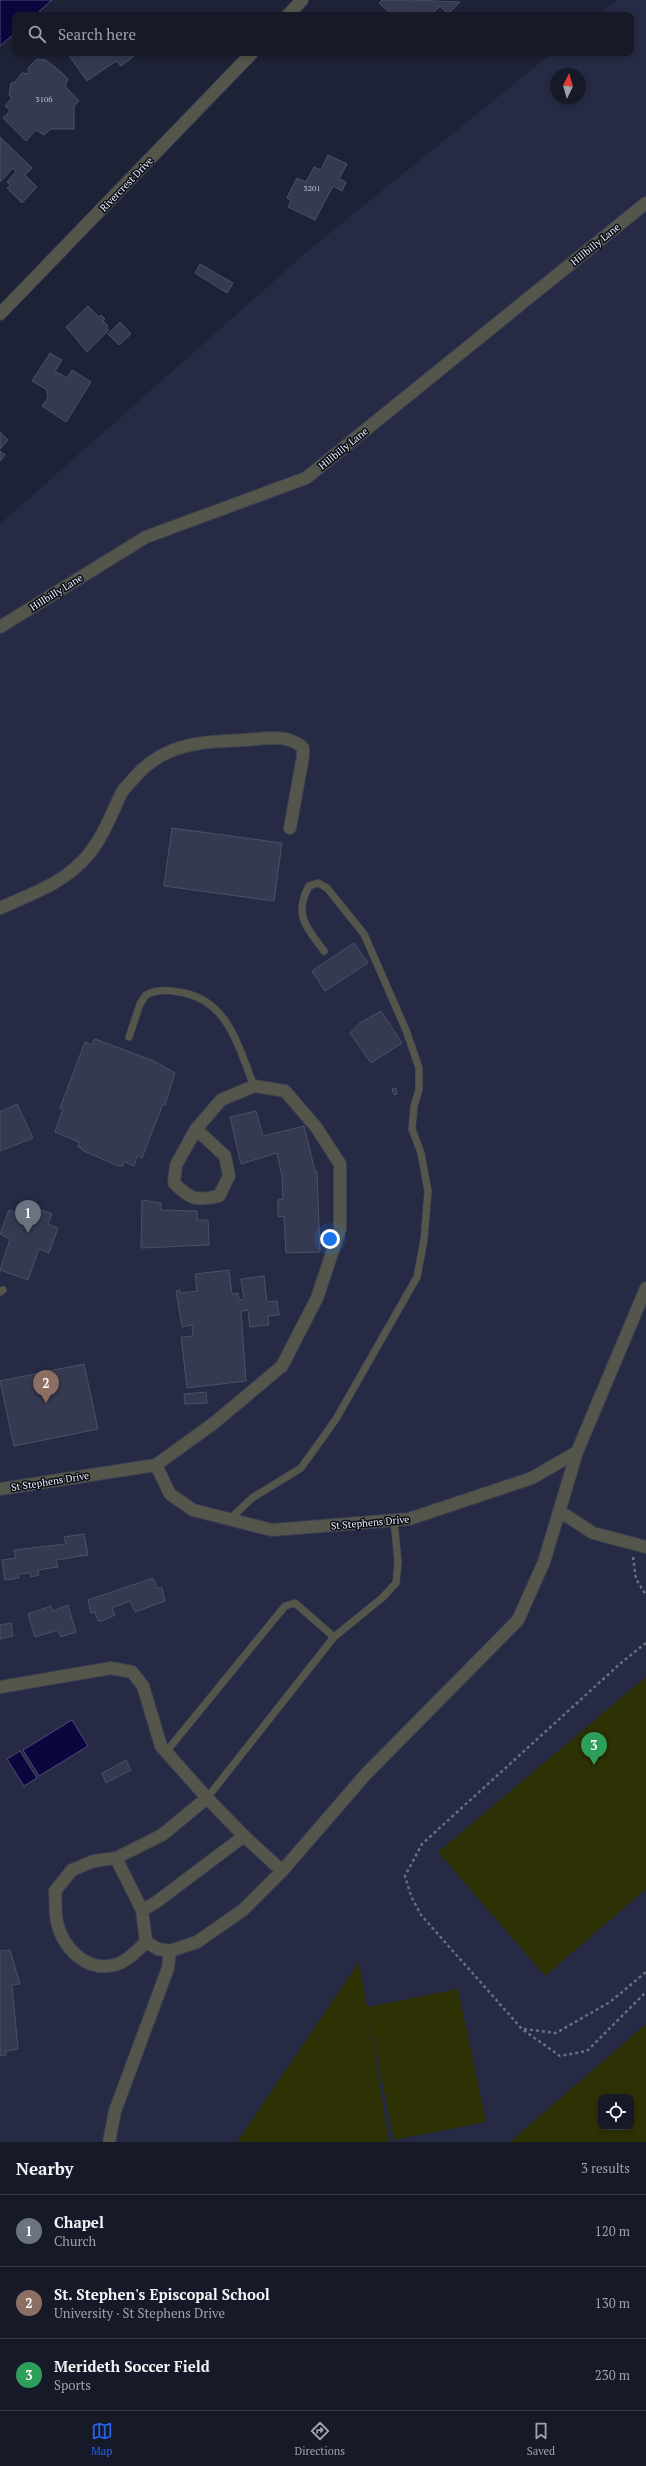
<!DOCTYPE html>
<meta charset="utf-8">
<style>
body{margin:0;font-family:"PT Serif",serif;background:#1f2330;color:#f1f3f6}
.controls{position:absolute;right:12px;bottom:12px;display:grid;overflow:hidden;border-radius:8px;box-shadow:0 2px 6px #0003}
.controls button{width:36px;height:36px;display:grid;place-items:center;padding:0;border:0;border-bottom:1px solid #353845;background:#161a28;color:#f1f3f6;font:20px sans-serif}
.compass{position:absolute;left:550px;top:68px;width:36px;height:36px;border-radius:50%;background:#161a28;box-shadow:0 2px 6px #0003;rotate:5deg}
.you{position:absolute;left:330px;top:1239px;width:14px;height:14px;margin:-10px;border:3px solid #fff;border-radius:50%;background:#1a73e8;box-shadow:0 0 0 6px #1a73e833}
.badge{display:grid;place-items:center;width:26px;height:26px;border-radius:50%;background:#2563eb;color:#fff;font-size:13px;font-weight:700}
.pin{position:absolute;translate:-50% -33px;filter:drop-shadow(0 1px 2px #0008)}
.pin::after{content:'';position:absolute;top:21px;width:14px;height:12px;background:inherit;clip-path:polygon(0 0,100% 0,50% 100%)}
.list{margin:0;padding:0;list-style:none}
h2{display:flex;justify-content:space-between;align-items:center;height:52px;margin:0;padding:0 16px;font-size:17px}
h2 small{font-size:13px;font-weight:400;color:#9ea1a8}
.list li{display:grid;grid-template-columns:26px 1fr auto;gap:12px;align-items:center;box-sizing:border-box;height:72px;padding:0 16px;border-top:1px solid #353845}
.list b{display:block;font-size:15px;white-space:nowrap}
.list p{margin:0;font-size:13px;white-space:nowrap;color:#9ea1a8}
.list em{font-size:13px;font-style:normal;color:#9ea1a8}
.icon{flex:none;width:22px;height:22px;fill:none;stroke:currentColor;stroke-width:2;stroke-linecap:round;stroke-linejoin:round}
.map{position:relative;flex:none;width:646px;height:2142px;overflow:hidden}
.search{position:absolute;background:#161a28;box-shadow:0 2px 6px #0003;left:12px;right:12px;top:12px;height:44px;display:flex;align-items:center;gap:10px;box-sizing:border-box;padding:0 14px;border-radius:8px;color:#9ea1a8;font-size:15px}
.sheet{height:268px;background:#161a28}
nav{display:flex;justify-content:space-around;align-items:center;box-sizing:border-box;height:56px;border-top:1px solid #353845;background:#161a28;font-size:11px;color:#9ea1a8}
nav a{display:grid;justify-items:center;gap:2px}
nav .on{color:#2563eb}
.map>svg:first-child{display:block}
</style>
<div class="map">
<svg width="646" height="2142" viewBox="0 0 646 2142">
<rect width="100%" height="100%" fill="#1e2236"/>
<!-- built -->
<path fill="#262a44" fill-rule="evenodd" d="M617,0H646V2024L510,2142H389L359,1962L237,2142H0V524L310,249L552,53H631V15H599ZM556,74H580V98H556Z"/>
<!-- green -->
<path fill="#2d3104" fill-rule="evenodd" d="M646,1677V1889L545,1976L438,1852Z
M359,1962L367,2007L458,1989L486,2122L394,2140L368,2014L389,2142H237Z
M646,2024V2142H510ZM601,2097H631V2127H601Z"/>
<!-- water -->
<path fill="#0b063d" stroke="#4e4c77" d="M0,0H52L35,15H15V33L0,46Z
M72,1720L88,1746L39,1776L23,1750Z
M20,1751L37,1778L24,1786L7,1759Z"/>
<!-- building -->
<path fill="#363a51" stroke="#4b5068" d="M382,0H408L410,2L412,0L460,2L448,14L440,6L433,13L435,15H392L379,3Z
M67,53H138L121,66L116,61L87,81Z
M37,59L46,60L61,72L68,79L65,86L79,101L74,106V129H51L44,135L36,130L26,141L3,118L10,111L5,106L12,98L9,95L11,83L15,82L22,73L29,74L28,68Z
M0,137L32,168L25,175L37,187L22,203L7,188L10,185L7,182L16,172L13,168L0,182Z
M328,155L347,164L339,179L346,182L342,191L333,186L315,220L288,207L291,201L287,198L297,178L306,182L314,167L321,170Z
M200,264L233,283L227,293L195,273Z
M88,306L99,317L101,315L105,319L103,321L108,326L106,328L109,330L87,352L66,327Z
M120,322L131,334L119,345L108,334Z
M50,353L62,360L55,371L67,378L72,370L91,382L66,422L42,406L48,398L47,390L32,381Z
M0,432L8,440L0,449Z
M0,451L5,455L0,461Z
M172,828L282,843L274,901L164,886Z
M354,943L368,963L325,991L312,971Z
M381,1011L402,1043L371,1063L350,1033L360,1023Z
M95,1039L154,1061L175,1073L165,1105L163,1104L142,1158L137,1156L134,1166L124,1162L123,1166H118L82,1150V1148L78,1147L79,1142L55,1132L63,1109L60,1108L85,1042L91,1045Z
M396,1088L397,1094L394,1095L392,1089Z
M17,1104L33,1138L0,1151V1112Z
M256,1111L263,1136L304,1126L315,1171H317L320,1252L286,1253L284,1216L278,1217V1200L283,1199L282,1176L277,1153L241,1164L230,1117Z
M142,1200L161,1203V1210L197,1211V1220H208L209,1245L141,1248Z
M22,1203L52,1214L48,1224L58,1228L49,1253L39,1249L28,1280L0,1270L10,1239L0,1234L9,1210L18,1214Z
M229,1270L232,1294L238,1293L239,1300L244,1299L241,1279L264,1276L267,1302L277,1301L279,1315L268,1316L269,1325L250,1327L248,1310L241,1311L246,1381L187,1388L181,1337L193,1336L192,1325L182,1327L176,1291L180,1290V1293L197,1291L195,1274Z
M84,1364L98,1429L14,1446L0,1381Z
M206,1392L207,1403L185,1404L184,1394Z
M84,1534L88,1555L56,1560L58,1567L38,1570L39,1575L31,1577L30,1573L18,1574L19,1578L5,1580L2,1560L16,1558L14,1550L66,1544L64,1537Z
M153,1578L157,1588H162L165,1601L135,1612L130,1601L112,1608L115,1615L102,1621H98L95,1612L91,1613L88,1600Z
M68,1605L76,1632L61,1637L58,1630L35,1637L28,1614L51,1606L53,1611Z
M11,1623L13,1636L0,1639V1625Z
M126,1760L131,1770L106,1783L102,1773Z
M10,1950L20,1984L12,1985L18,2049L6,2051V2055L0,2056V1951Z"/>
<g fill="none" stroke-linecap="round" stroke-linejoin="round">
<!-- lane casing -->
<g stroke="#3b3f52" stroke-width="8">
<path id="lane" d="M129,1037L140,1004L146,995C157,989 167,990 179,992C228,999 238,1046 254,1086
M0,1292L3,1290
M229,1520L252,1498L301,1468L336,1419L417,1277L424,1240L428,1191L421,1153L412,1129L414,1106L419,1090V1068L406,1030L364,934L327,888L318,883L309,886C293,915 307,928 324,951
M166,1752L285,1606L295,1603L334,1637
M207,1798L334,1637L382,1598L396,1583L398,1562L394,1520"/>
</g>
<!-- street casing -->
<g stroke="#3b3f52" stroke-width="14">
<path id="street" d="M288,15L302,0
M0,314L252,53
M0,627L146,537L306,478L646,203
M0,908C31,894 65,883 88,855C103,837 111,815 121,794C124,788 130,783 134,778C165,742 202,742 245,740C265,739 288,733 303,748V756L290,828
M156,1465L214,1423L282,1366L317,1298L340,1229V1164L316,1127L285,1091L254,1086L221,1100L196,1129L176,1165L174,1183C191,1200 197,1201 219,1196L229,1176L225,1156L196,1129
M0,1489L156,1465L170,1494L193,1510L272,1530L409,1519L532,1478L577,1452L646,1288
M559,1511L593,1533L646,1547
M0,1687L111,1668L132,1672L143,1686L161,1746L207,1798
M116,1858L142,1910L146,1942
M282,1871L244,1836L207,1798L162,1835L116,1858L94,1861L72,1870L55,1891C56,1901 55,1913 57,1922C63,1948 86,1972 114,1965C126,1963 138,1950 146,1942L158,1949L170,1951L197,1942L243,1910L282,1871L366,1774L518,1620L544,1562L577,1452
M142,1910L155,1903L244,1836
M109,2142L115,2111L168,1968L170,1951"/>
</g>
<!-- path -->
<path stroke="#6a6e80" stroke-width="2.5" stroke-dasharray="3 3" stroke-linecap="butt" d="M633,1557L636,1579L646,1595
M646,1643L622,1662L422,1844L405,1876L411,1896L421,1915L522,2029L560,2056L587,2051L646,1992
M524,2029L556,2033L610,2002L646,1972"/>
<!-- lane -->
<use href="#lane" stroke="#55564b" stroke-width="7"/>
<!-- street -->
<use href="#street" stroke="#55564b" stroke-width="12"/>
</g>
<g text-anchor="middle" stroke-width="3" stroke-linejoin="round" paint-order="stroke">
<!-- number labels -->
<g font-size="8" fill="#bec1d2">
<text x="44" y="102">3106</text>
<text x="312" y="191">3201</text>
</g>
<!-- street labels -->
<g font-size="10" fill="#ebeefd" stroke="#0a0c15">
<text transform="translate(126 184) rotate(-46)" y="4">Rivercrest Drive</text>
<text transform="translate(595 244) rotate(-39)" y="4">Hillbilly Lane</text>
<text transform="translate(343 448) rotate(-39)" y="4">Hillbilly Lane</text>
<text transform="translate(56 592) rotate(-32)" y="4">Hillbilly Lane</text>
<text transform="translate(50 1481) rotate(-9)" y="4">St Stephens Drive</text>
<text transform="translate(370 1522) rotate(-5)" y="4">St Stephens Drive</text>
</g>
</g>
</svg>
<div class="controls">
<button><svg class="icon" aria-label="locate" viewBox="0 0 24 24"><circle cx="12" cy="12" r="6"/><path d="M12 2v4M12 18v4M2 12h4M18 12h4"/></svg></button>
</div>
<svg class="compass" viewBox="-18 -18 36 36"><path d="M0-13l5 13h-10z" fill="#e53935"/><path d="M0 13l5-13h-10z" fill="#9ea1a8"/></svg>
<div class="you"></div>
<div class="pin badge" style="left:28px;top:1233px;background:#6b7280">1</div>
<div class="pin badge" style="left:46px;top:1403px;background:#8d6e63">2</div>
<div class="pin badge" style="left:594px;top:1765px;background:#2e9e5b">3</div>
<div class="search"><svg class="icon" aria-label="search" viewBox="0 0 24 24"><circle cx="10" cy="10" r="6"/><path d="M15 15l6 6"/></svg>Search here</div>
</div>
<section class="sheet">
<h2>Nearby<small>3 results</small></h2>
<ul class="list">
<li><span class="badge" style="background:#6b7280">1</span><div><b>Chapel</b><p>Church</p></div><em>120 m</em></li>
<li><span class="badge" style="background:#8d6e63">2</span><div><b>St. Stephen's Episcopal School</b><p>University · St Stephens Drive</p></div><em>130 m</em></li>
<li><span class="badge" style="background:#2e9e5b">3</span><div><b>Merideth Soccer Field</b><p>Sports</p></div><em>230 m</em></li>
</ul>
</section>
<nav>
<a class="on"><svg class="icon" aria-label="map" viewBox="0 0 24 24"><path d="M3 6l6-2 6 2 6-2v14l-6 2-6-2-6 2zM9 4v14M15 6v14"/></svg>Map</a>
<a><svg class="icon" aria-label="directions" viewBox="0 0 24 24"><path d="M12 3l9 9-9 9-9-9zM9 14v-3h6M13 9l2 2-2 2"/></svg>Directions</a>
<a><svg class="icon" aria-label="saved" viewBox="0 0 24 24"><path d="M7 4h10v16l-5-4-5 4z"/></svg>Saved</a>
</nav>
